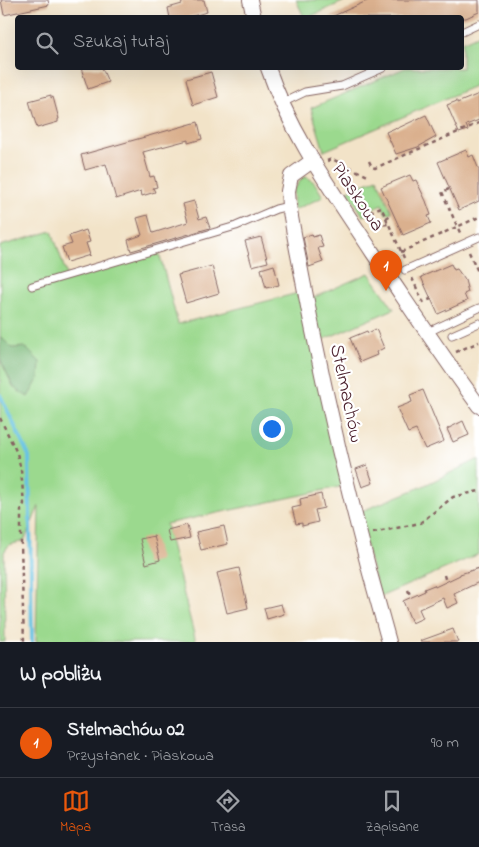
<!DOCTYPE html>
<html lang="pl">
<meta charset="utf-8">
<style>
body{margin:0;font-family:"Indie Flower",sans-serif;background:#20242c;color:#f1f3f6}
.you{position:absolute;left:271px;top:428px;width:18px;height:18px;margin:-12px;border:4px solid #fff;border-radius:50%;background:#1a73e8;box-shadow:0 0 0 8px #1a73e833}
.badge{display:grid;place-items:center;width:32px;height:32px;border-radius:50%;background:#ea580c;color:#fff;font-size:16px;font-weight:700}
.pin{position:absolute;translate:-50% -41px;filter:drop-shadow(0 1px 2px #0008)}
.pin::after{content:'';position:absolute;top:26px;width:18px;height:15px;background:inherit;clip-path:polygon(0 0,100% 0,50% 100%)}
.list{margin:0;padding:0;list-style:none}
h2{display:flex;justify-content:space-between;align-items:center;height:65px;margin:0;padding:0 20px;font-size:21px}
h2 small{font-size:16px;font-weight:400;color:#9ea1a6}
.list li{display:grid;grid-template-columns:32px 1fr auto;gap:15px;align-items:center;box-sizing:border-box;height:70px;padding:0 20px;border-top:1px solid #363941}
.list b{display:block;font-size:19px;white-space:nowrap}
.list p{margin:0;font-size:16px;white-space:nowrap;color:#9ea1a6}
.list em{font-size:16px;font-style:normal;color:#9ea1a6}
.icon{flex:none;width:28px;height:28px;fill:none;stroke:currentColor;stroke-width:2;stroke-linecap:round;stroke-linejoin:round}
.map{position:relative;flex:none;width:479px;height:642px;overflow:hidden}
.search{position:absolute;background:#171b24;box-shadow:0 5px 20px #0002;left:15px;right:15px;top:15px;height:55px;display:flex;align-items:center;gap:12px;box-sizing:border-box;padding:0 18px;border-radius:5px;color:#9ea1a6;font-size:19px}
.sheet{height:135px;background:#171b24}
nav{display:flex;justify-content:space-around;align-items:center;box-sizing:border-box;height:70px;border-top:1px solid #363941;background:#171b24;font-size:14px;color:#9ea1a6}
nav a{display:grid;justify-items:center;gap:2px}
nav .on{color:#ea580c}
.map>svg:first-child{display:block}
</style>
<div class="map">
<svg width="479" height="642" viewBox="0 0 479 642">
<rect width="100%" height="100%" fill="#fff"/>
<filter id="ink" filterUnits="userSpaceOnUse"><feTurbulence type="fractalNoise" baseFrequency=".02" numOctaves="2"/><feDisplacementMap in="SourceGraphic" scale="10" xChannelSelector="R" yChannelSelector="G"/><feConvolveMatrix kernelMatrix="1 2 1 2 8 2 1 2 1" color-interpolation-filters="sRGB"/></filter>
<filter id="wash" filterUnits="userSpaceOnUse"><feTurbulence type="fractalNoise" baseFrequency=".0096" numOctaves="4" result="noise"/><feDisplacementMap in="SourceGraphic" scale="20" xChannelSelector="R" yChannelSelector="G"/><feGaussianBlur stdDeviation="1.12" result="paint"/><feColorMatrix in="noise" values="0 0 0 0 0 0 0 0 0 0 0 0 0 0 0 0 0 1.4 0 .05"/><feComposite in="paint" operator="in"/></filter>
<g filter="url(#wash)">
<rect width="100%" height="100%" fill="#f2e3c8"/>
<!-- green -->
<path fill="#9bd98e" stroke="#727c5c" d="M296,0H347L307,18L304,17Z
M479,34V84L324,151L311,108L405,68H462V42Z
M303,177C314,177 318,189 323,197L294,210L293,191Z
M377,178L392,212L386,214L382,204L370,210L371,213L363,216L348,191Z
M52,231L68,279L159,252L178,324L302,292L344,486L166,524L196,642H36L39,506L24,541L9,545L4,552L5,640V642H0V359L14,388L12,348L0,336V246Z
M369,273L394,309L320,341L310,299Z
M479,459V554L380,597L357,513L421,487Z"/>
<!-- forest -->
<path fill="#7cb979" stroke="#636c52" d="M0,336L12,348L25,347L40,362L39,378L28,397L14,388L0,359Z"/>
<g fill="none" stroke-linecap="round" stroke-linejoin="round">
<!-- stream -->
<path stroke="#66c3e4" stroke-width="4" d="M0,395L29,456L32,642"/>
</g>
<g id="blocks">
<!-- building -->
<path fill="#dab08e" d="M1,0H48L49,5L4,15Z
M181,0H204L207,12L185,18H170L168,8L182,4Z
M369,0H479V12L466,18H329Z
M81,68H102L108,82L88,89Z
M211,72L218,97L193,105L186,79Z
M479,94V120L466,125L468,130L459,133L447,105L457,101V103Z
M51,95V98L53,97L59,119H58V122L37,128L29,101Z
M426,115L436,137L418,147L396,154L386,132L395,128L396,129Z
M198,122L202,139L188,143V140L143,152L150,177L154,176L157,187L153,188L155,192L142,196L141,191L116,199L106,164L85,170L81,155Z
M466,150L469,157L473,155L479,170V201L459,210L438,162Z
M410,175L413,181L416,180L426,201L431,215L428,216L431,223L403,235L381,187Z
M194,201L199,219L206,217L210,228L131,251L128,240L142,235L137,218L148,215L153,233L188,222L183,204Z
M86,230L90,242L86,243L90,255L67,262L62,247L72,244L69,236Z
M312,234L313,237L319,235L323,247L318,248L323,262L309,267L303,237Z
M261,237L268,262L252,266L245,241Z
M451,264L454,270L457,269L465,280L468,292L464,294L467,301L438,314L421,277Z
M274,265L279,285L266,288L261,269Z
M212,266L219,293L186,303L178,275Z
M376,329L384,348L376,352L377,355L360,362L350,338L367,331L368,333Z
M423,390L444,441L425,449L416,430L408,433L397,408L412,402L410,395Z
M463,421L469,435L453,442L447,429Z
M367,465L373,483L362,487L356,469Z
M321,494L324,508L315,510L318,522L302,526V523L296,524L292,508L301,506L300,499Z
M187,525L190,538L170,542L167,530Z
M224,526L228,544L201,550L196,532Z
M154,536L160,560L146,564L140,539Z
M239,568L248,608L227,613L217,573Z
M479,568V582L454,594L458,603L447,608L443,598L419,609L423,618L412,623L403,601L425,591L424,589L434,585L435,587L460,575V574Z
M281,604L284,614L267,619L264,608Z
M453,629L458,642H421L420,641Z"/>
</g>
</g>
<g filter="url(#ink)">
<use href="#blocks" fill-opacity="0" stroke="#856462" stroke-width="1"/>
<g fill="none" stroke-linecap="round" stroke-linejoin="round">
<!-- lane casing -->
<g stroke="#856462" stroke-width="9">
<path id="lane" d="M462,32L479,24
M282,103L305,92L342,86L383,68
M405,270L479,237
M32,286L236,226L276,209L289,206
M426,333L479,308
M452,335L479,323"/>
</g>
<!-- street casing -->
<g stroke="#856462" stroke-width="16">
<path id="street" d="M250,0L254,18
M268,68C292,137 333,192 373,253C408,304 442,356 479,406
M312,161L291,176L288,191L289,206C315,353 348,499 389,642"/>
</g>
<!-- path -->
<path stroke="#856462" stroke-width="2.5" stroke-dasharray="4 4" stroke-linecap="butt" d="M327,161L332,159L370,177
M369,161L372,167L375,168L479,123
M449,189L442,192L461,235
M370,212L381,207L405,260
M386,218L393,214
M369,219L381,225L388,224
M401,252L479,217
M469,252L479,274
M412,278L423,302L431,299
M456,352L479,342
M0,418L17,453L21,470L24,504L21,510V545L24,642
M373,533L420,523L453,497L479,491
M444,575L446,582
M408,590L411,597"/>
<!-- lane -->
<use href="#lane" stroke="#fff" stroke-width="7"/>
<!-- street -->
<use href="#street" stroke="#fff" stroke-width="14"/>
</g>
</g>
<g text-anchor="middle" stroke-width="4.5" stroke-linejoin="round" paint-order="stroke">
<!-- street labels -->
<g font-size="20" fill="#4a1f2b" stroke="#fff">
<text transform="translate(359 196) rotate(56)" y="7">Piaskowa</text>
<text transform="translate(348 393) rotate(78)" y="7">Stelmachów</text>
</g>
</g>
</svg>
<div class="you"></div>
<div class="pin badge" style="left:386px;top:291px">1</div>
<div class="search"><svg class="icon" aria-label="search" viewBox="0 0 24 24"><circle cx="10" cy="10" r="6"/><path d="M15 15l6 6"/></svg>Szukaj tutaj</div>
</div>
<section class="sheet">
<h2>W pobliżu<small></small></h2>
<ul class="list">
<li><span class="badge">1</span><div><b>Stelmachów 02</b><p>Przystanek · Piaskowa</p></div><em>90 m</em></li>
</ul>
</section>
<nav>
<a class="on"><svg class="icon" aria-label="map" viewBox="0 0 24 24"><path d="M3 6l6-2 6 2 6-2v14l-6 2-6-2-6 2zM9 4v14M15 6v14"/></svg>Mapa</a>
<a><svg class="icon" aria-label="directions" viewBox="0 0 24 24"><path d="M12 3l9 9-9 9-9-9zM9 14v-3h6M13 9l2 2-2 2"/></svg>Trasa</a>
<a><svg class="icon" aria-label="saved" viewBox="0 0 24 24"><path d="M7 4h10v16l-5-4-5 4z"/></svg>Zapisane</a>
</nav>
